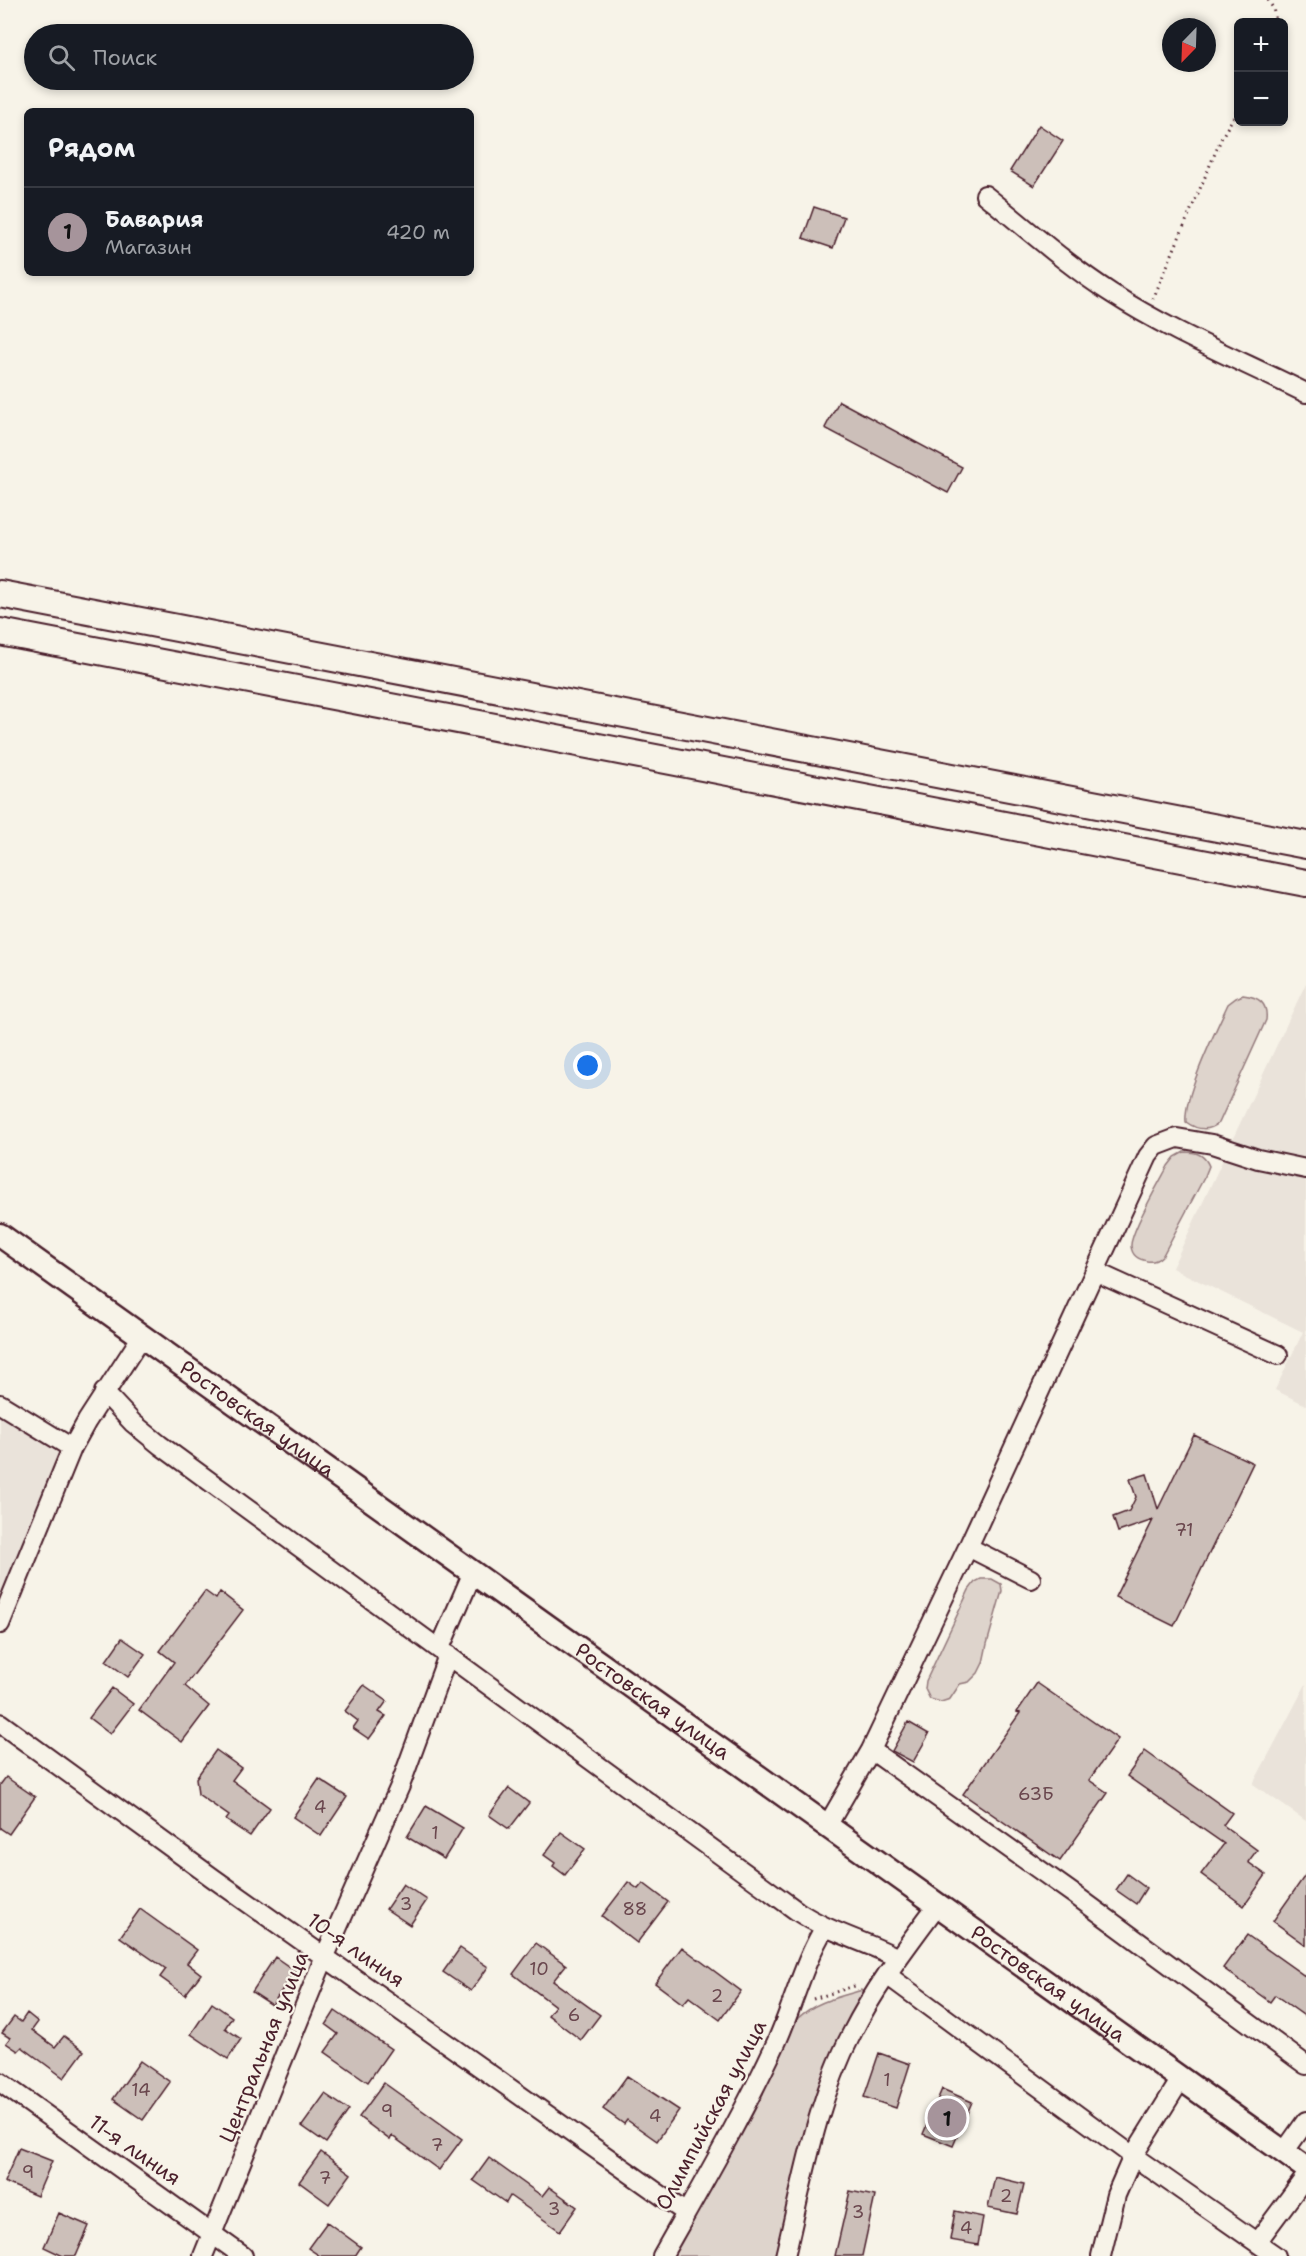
<!DOCTYPE html>
<html lang="ru">
<meta charset="utf-8">
<style>
body{margin:0;font-family:"Shantell Sans",sans-serif;background:#20242c;color:#f1f3f6}
.controls{position:absolute;right:18px;top:18px;display:grid;overflow:hidden;border-radius:9px;box-shadow:0 3px 9px #0003}
.controls button{width:54px;height:54px;display:grid;place-items:center;padding:0;border:0;border-bottom:2px solid #363941;background:#171b24;color:#f1f3f6;font:30px sans-serif}
.compass{position:absolute;left:1162px;top:18px;width:54px;height:54px;border-radius:50%;background:#171b24;box-shadow:0 3px 9px #0003;rotate:203deg}
.you{position:absolute;left:588px;top:1066px;width:21px;height:21px;margin:-15px;border:4px solid #fff;border-radius:50%;background:#1a73e8;box-shadow:0 0 0 9px #1a73e833}
.badge{display:grid;place-items:center;width:39px;height:39px;border-radius:50%;background:#a6949b;color:#111;font-size:20px;font-weight:700}
.pin{position:absolute;translate:-50% -50%;border:3px solid #fff;box-shadow:0 2px 6px #0006}
.list{margin:0;padding:0;list-style:none}
h2{display:flex;justify-content:space-between;align-items:center;height:78px;margin:0;padding:0 24px;font-size:26px}
h2 small{font-size:20px;font-weight:400;color:#9ea1a6}
.list li{display:grid;grid-template-columns:39px 1fr auto;gap:18px;align-items:center;box-sizing:border-box;height:90px;padding:0 24px;border-top:2px solid #363941}
.list b{display:block;font-size:22px;white-space:nowrap}
.list p{margin:0;font-size:20px;white-space:nowrap;color:#9ea1a6}
.list em{font-size:20px;font-style:normal;color:#9ea1a6}
.icon{flex:none;width:33px;height:33px;fill:none;stroke:currentColor;stroke-width:2;stroke-linecap:round;stroke-linejoin:round}
.map{position:relative;flex:none;width:1306px;height:2256px;overflow:hidden}
.search{position:absolute;background:#171b24;box-shadow:0 3px 9px #0003;left:24px;top:24px;width:450px;height:66px;display:flex;align-items:center;gap:15px;box-sizing:border-box;padding:0 21px;border-radius:33px;color:#9ea1a6;font-size:22px}
.panel{position:absolute;background:#171b24;box-shadow:0 3px 9px #0003;left:24px;top:108px;width:450px;height:168px;border-radius:9px}
.map>svg:first-child{display:block}
</style>
<div class="map">
<svg width="1306" height="2256" viewBox="0 0 1306 2256">
<rect width="100%" height="100%" fill="#f7f3e8"/>
<filter id="ink" filterUnits="userSpaceOnUse"><feTurbulence type="fractalNoise" baseFrequency=".0167" numOctaves="2"/><feDisplacementMap in="SourceGraphic" scale="12" xChannelSelector="R" yChannelSelector="G"/><feConvolveMatrix kernelMatrix="1 2 1 2 8 2 1 2 1" color-interpolation-filters="sRGB"/></filter>
<g filter="url(#ink)">
<!-- built -->
<path fill="#eae3da" d="M1306,983V1405L1275,1390L1303,1332L1172,1268Z
M0,1393L67,1442L0,1599Z
M1306,1684V1821L1253,1784Z"/>
<!-- green -->
<path fill="#ded4cc" stroke="#947a7c" stroke-width="1.5" d="M1243,995C1259,997 1268,1003 1266,1020L1219,1123C1208,1132 1197,1130 1186,1122C1183,1097 1216,1030 1228,1004L1236,998Z
M1184,1152C1196,1152 1204,1154 1209,1166L1205,1176L1163,1255C1158,1260 1154,1262 1147,1261C1138,1259 1132,1256 1131,1246C1130,1232 1160,1181 1168,1166L1175,1157Z
M981,1579H992L1001,1584L1002,1591L987,1644L983,1663L978,1673L969,1682L960,1684L950,1699L941,1702L930,1699L925,1689L926,1681L969,1590L975,1582Z
M862,1990L867,1995L777,2256H672L798,2018C816,2001 839,1997 862,1990Z"/>
<!-- building -->
<path fill="#ccbfb9" stroke="#4a1f2b" stroke-width="1.5" d="M1039,125L1063,141L1034,186L1010,171Z
M814,207L844,217L833,248L803,238Z
M839,401L962,467L948,493L825,428Z
M1194,1435L1253,1463L1174,1626L1115,1597L1153,1520L1118,1532L1113,1517L1129,1511L1136,1497L1130,1479L1147,1474L1158,1509Z
M205,1591L216,1599L220,1592L243,1610L185,1686L209,1706L182,1742L139,1710L174,1662L160,1651Z
M122,1638L145,1654L128,1677L106,1661Z
M1037,1683L1118,1739L1089,1780L1108,1793L1060,1861L963,1794L1020,1713L1017,1712Z
M364,1685L387,1701L379,1712L386,1716L369,1739L353,1728L358,1721L345,1711Z
M112,1688L133,1704L110,1734L89,1718Z
M908,1722L929,1734L913,1762L892,1751Z
M216,1750L241,1768L232,1780L270,1808L250,1836L226,1820L229,1816L198,1794L196,1778Z
M1145,1751L1232,1813L1223,1825L1257,1850L1248,1862L1266,1875L1244,1906L1201,1874L1224,1844L1127,1776Z
M6,1777L35,1797L9,1834L0,1828V1785Z
M319,1779L347,1797L321,1836L293,1817Z
M509,1788L529,1803L509,1829L489,1815Z
M426,1806L463,1828L444,1859L407,1837Z
M561,1832L585,1849L565,1875L553,1866L555,1863L544,1855Z
M1127,1874L1146,1888L1136,1904L1116,1890Z
M1306,1874V1945L1273,1921Z
M628,1882L638,1889L643,1883L668,1902L637,1943L602,1916Z
M403,1884L427,1900L410,1925L386,1909Z
M140,1909L197,1950L187,1963L201,1974L185,1995L160,1977L166,1969L120,1937Z
M1247,1935L1306,1977V2017L1275,1995L1270,2002L1223,1968Z
M536,1943L566,1965L553,1981L600,2015L581,2040L548,2015L555,2006L513,1974Z
M682,1947L741,1991L720,2020L689,1997L683,2004L655,1983Z
M460,1948L488,1967L471,1991L443,1972Z
M275,1957L295,1971L272,2005L252,1992Z
M212,2003L232,2017L225,2028L241,2039L228,2059L191,2034Z
M335,2011L391,2049L368,2082L325,2052L338,2034L326,2025Z
M27,2013L38,2022L32,2030L55,2047L64,2036L84,2051L64,2078L22,2047L18,2051L6,2043L10,2038L2,2033L14,2017L21,2022Z
M879,2053L910,2064L896,2108L864,2097Z
M140,2061L170,2082L143,2120L113,2099Z
M627,2076L679,2110L657,2141L627,2120L624,2124L603,2109Z
M384,2083L462,2139L439,2170L392,2136L390,2140L359,2117Z
M942,2089L972,2102L953,2146L923,2134Z
M325,2094L349,2110L326,2143L302,2126Z
M19,2148L52,2161L37,2196L4,2182Z
M321,2152L351,2174L329,2204L299,2182Z
M489,2158L542,2196L549,2187L577,2207L560,2231L510,2196L506,2203L473,2180Z
M995,2177L1024,2184L1017,2214L988,2208Z
M850,2191L875,2196L862,2256H835Z
M955,2211L983,2217L978,2245L950,2240Z
M59,2213L89,2226L76,2256H63L44,2247Z
M327,2222L361,2247L355,2256H320L308,2248Z"/>
<g fill="none" stroke-linecap="round" stroke-linejoin="round">
<!-- minor casing -->
<g stroke="#4a1f2b" stroke-width="22">
<path id="minor" d="M985,195C1026,228 1067,265 1111,293C1171,332 1242,361 1306,393
M1096,1272L1278,1355
M104,1392L133,1423L160,1445L797,1911C828,1932 865,1941 898,1958
M0,1404L72,1448
M968,1547L1031,1579
M0,1624L72,1448L87,1421L142,1336
M440,1648L473,1572
M0,1723L213,1878L686,2213
M871,1750L1075,1895L1306,2065
M827,1826L871,1750L968,1547L1148,1156L1156,1146L1177,1138L1212,1144L1258,1159L1306,1169
M887,1975L1133,2156L1276,2256
M0,2082L243,2256
M1284,2152L1306,2121
M1257,2242L1306,2176
M203,2256L325,1956L400,1786L448,1655
M662,2256C702,2185 743,2115 777,2041C794,2003 803,1963 825,1927
M785,2256C803,2181 816,2102 852,2033C875,1987 907,1946 938,1904
M1101,2256L1116,2195L1133,2156L1181,2079"/>
</g>
<!-- major casing -->
<g stroke="#4a1f2b" stroke-width="27">
<g id="major">
<path id="s1" d="M0,1235L1306,2168"/>
</g>
</g>
<!-- highway casing -->
<g stroke="#4a1f2b" stroke-width="30">
<path id="highway" d="M0,594L1306,845
M0,632L1306,883"/>
</g>
<!-- path -->
<path stroke="#4a1f2b" stroke-width="3" stroke-dasharray="1.5 4.5" stroke-linecap="butt" d="M1268,0L1273,8L1276,22
M1153,299L1222,137L1238,109
M813,1999L858,1985"/>
<!-- minor -->
<use href="#minor" stroke="#f7f3e8" stroke-width="18"/>
<!-- major -->
<use href="#major" stroke="#f7f3e8" stroke-width="22"/>
<!-- highway -->
<use href="#highway" stroke="#f7f3e8" stroke-width="26"/>
</g>
</g>
<g text-anchor="middle" stroke-width="4.5" stroke-linejoin="round" paint-order="stroke">
<!-- number labels -->
<g font-size="18" fill="#6a474e">
<text x="1184" y="1536">71</text>
<text x="1036" y="1800">63Б</text>
<text x="320" y="1813">4</text>
<text x="435" y="1839">1</text>
<text x="406" y="1910">3</text>
<text x="635" y="1915">88</text>
<text x="539" y="1975">10</text>
<text x="717" y="2002">2</text>
<text x="574" y="2021">6</text>
<text x="887" y="2086">1</text>
<text x="141" y="2096">14</text>
<text x="387" y="2117">9</text>
<text x="655" y="2122">4</text>
<text x="437" y="2151">7</text>
<text x="28" y="2178">9</text>
<text x="325" y="2184">7</text>
<text x="1006" y="2202">2</text>
<text x="554" y="2215">3</text>
<text x="858" y="2218">3</text>
<text x="966" y="2234">4</text>
</g>
<!-- street labels -->
<g font-size="21" fill="#4a1f2b" stroke="#f7f3e8">
<text dy="7" stroke="none"><textPath href="#s1" startOffset="316">Ростовская улица</textPath></text>
<text dy="7" stroke="none"><textPath href="#s1" startOffset="802">Ростовская улица</textPath></text>
<text transform="translate(356 1950) rotate(35)" y="7">10-я линия</text>
<text dy="7" stroke="none"><textPath href="#s1" startOffset="1288">Ростовская улица</textPath></text>
<text transform="translate(264 2047) rotate(-68)" y="7">Центральная улица</text>
<text transform="translate(711 2115) rotate(-62)" y="7">Олимпийская улица</text>
<text transform="translate(135 2150) rotate(35)" y="7">11-я линия</text>
</g>
</g>
</svg>
<div class="controls">
<button>+</button>
<button>−</button>
</div>
<svg class="compass" viewBox="-18 -18 36 36"><path d="M0-13l5 13h-10z" fill="#e53935"/><path d="M0 13l5-13h-10z" fill="#9ea1a6"/></svg>
<div class="you"></div>
<div class="pin badge" style="left:947px;top:2118px">1</div>
<div class="search"><svg class="icon" aria-label="search" viewBox="0 0 24 24"><circle cx="10" cy="10" r="6"/><path d="M15 15l6 6"/></svg>Поиск</div>
<section class="panel">
<h2>Рядом<small></small></h2>
<ul class="list">
<li><span class="badge">1</span><div><b>Бавария</b><p>Магазин</p></div><em>420 m</em></li>
</ul>
</section>
</div>
